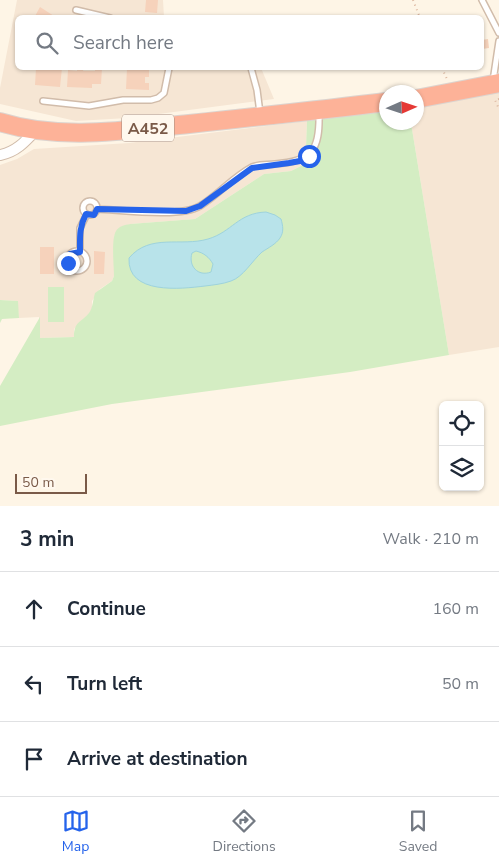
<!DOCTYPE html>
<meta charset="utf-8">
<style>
body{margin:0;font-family:"Nunito Sans",sans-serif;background:#f2f2f3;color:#1f2937}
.controls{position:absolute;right:15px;bottom:15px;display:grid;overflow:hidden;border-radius:8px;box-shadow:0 1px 4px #0004}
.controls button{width:45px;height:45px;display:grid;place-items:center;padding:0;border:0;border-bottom:1px solid #e0e1e3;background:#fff;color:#1f2937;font:25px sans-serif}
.compass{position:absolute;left:379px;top:85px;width:45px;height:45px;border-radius:50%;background:#fff;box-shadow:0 1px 4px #0004;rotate:87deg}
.scale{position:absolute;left:15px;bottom:12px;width:72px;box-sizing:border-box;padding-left:5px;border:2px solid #7a5a48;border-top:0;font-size:14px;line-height:18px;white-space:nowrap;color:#7a5a48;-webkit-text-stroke:4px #fff8ee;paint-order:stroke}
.stop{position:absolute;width:15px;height:15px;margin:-11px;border:4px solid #2563eb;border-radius:50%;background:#fff}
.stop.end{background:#2563eb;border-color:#fff;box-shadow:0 1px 5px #0008}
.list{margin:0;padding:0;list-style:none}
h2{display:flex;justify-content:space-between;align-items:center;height:65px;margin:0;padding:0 20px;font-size:21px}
h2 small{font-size:16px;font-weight:400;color:#747a83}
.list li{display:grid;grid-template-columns:32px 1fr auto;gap:15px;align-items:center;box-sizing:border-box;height:75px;padding:0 20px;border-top:1px solid #e0e1e3}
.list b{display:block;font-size:19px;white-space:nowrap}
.list em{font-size:16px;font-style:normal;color:#747a83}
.icon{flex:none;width:28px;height:28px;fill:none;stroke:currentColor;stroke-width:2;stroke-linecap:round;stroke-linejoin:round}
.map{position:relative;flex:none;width:499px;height:506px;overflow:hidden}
.search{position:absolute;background:#fff;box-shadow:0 1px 4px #0004;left:15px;right:15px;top:15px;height:55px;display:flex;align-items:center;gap:12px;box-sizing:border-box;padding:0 18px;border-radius:8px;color:#747a83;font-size:19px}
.sheet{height:290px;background:#fff}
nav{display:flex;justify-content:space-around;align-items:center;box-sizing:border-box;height:70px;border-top:1px solid #e0e1e3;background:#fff;font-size:14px;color:#747a83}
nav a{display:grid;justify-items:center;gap:2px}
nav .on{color:#2563eb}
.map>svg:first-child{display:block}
</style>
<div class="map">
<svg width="499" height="506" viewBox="0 0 499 506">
<rect width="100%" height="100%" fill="#fef5e6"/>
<!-- residential -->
<path fill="#f6e6d4" d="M17,0H163L164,17L18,18V68H261L274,99L128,118L76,121L0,104V88Z
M499,92V347L449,355L411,123L416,122L417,107Z
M307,121L306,147L315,159L291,171L264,174L195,219L130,224L114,236V276L112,281L100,289L92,301V309L89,314L74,329V337L40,338L39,317L19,318L17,301L0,300V165L17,159L34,149L129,143Z"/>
<!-- green -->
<path fill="#d4edc3" d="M386,111V122L411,123L449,355L350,372L112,404L0,426V386L40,317V338L74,337C74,321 81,323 89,313C93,308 93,299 95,293L112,281L114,276C114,266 111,239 116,231C119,226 125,225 130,224L195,219L264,174L291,171L315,159L306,147L307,121Z
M48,287H64V322H48Z
M0,300L18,301L19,318L2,319L0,323Z"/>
<!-- water -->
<path fill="#b8e3ea" stroke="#9ed3dc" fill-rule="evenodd" d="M266,212L275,215L281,219C283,226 284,232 280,238C276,244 268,248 262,252C252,261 243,277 231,281C223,284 213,285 205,286C181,289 127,295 129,258C150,233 181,247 208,239C232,232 238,213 266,212ZM196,251C204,253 209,257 213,264L211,272C198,277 188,266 192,253Z"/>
<!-- building -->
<path fill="#f6d2bb" d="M146,0H158L157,13L145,12Z
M40,7L54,16L53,18H34Z
M488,39L489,48L482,49V40Z
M36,68H62L60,87L35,85Z
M77,68H84L83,71H95V68H102L101,84H92V88L67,87L68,70L77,71Z
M127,68H149V77H145V83H149V90L126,89Z
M40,247H54V274H40Z
M94,251L105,252L104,274H94Z"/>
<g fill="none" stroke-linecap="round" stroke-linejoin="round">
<!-- lane casing -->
<g stroke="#d1bcaa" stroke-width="8">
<path id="lane" d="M482,0L499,33
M76,10L110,18
M251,68L257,90L260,113
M493,81L499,41
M43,101L89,106L123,100H151L158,98L164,93L169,68
M83 208a7 7 0 1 1 14 0a7 7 0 1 1-14 0Z
M97,209C122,210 180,218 200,206C218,195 233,177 252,167C259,164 268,165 275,164C312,161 320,151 319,113
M67 261a10 10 0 1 1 20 0a10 10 0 1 1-20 0Z
M80,252V228L87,214"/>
</g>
<!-- street casing -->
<g stroke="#d1bcaa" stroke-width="12">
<path id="street" d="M0,155C16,152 25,142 36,130"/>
</g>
<!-- highway casing -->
<g stroke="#dcd4cf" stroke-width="20">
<path id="highway" d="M416,99L499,83
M0,122C61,141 127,130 189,124C255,117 321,110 386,102"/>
</g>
<!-- path -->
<path stroke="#dbb59e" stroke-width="2" stroke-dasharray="1 4" stroke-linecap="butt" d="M413,0L420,18
M442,68L447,79
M499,99L495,100L499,109"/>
<!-- lane -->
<use href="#lane" stroke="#fff" stroke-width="5"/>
<!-- street -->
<use href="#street" stroke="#fff" stroke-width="10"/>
<!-- highway -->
<use href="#highway" stroke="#fdb298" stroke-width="18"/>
</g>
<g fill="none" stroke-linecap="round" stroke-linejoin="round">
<!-- route -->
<path stroke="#2563eb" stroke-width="6" d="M68,263L70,254L80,252C80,238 79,227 86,214L94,215L97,209L186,211L200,206L252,168L289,163L300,161L309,156"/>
</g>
<g text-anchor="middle" stroke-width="4" stroke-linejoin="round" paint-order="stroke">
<!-- shield labels -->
<rect fill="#fff8ee" stroke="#a2897a" stroke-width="1" x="122" y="114.5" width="52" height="27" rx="4"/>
<g font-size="16" font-weight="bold" fill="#7a5a48">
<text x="148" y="134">A452</text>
</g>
</g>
</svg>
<div class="controls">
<button><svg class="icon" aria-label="locate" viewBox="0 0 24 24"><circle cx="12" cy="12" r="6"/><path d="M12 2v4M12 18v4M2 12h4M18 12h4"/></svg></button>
<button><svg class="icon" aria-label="layers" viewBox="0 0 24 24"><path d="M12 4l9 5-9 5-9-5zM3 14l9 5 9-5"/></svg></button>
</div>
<svg class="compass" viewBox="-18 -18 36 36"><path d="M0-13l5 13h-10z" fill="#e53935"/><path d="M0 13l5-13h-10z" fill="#747a83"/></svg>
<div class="scale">50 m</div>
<div class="stop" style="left:309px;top:156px"></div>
<div class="stop end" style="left:68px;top:263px"></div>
<div class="search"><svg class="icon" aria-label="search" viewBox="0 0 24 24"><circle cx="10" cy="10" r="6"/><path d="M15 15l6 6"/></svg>Search here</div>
</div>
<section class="sheet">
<h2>3 min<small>Walk · 210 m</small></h2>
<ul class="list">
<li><svg class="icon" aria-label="ahead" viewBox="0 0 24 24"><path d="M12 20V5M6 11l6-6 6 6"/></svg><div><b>Continue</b></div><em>160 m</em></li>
<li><svg class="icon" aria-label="left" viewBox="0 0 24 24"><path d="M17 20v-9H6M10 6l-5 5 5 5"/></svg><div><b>Turn left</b></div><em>50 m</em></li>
<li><svg class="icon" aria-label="arrive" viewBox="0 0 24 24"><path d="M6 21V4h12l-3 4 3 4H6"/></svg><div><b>Arrive at destination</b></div></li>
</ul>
</section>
<nav>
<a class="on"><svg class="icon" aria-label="map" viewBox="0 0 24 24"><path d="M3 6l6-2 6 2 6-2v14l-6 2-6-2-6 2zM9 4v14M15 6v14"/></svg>Map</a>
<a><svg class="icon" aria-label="directions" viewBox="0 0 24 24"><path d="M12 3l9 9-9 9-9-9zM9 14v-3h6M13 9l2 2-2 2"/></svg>Directions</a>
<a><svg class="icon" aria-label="saved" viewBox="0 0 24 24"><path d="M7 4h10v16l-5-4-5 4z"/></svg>Saved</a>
</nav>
